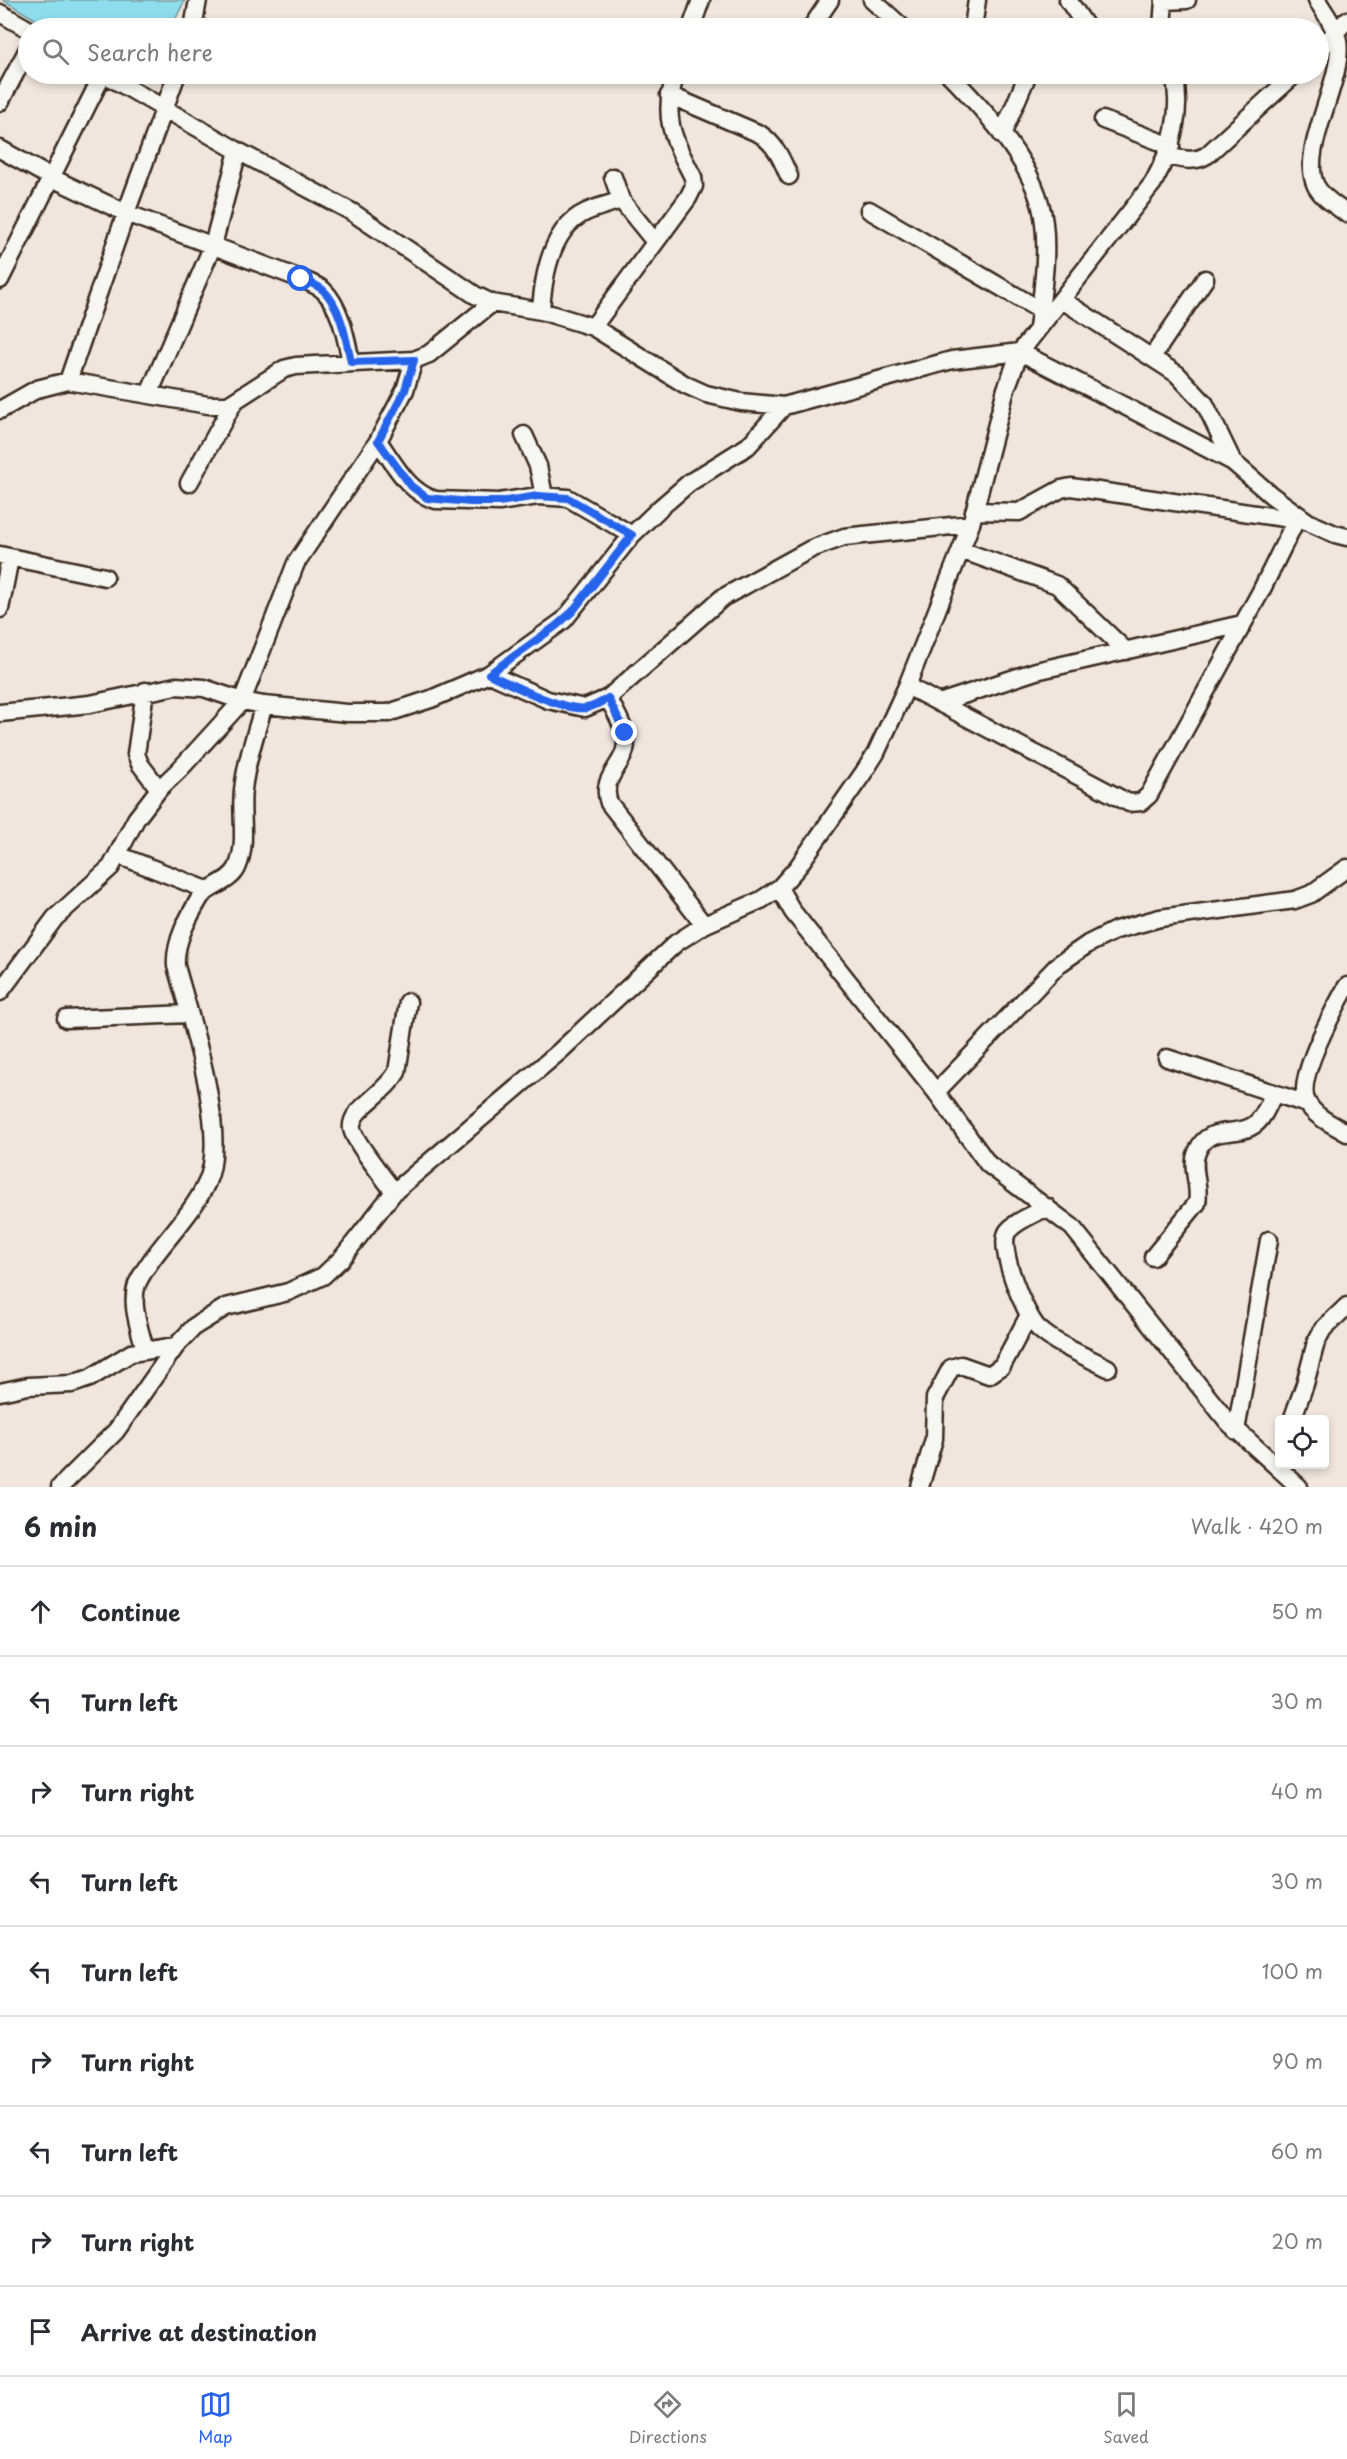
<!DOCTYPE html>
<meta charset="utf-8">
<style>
body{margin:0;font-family:"Playpen Sans",sans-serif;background:#f2f2f3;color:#2b2b33}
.controls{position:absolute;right:18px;bottom:18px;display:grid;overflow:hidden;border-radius:6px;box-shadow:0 3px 9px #0003}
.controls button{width:54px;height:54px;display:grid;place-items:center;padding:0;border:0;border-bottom:2px solid #e1e1e2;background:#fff;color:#2b2b33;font:30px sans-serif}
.stop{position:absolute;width:18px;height:18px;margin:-14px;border:4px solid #2563eb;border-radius:50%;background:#fff}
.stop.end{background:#2563eb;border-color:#fff;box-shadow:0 2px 6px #0008}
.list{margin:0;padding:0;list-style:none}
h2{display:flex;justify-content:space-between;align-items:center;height:78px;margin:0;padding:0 24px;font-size:26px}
h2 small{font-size:20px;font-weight:400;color:#7c7c81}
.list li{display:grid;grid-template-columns:39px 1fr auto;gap:18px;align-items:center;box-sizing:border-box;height:90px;padding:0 24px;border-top:2px solid #e1e1e2}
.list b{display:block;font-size:22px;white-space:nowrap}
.list em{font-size:20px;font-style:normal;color:#7c7c81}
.icon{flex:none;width:33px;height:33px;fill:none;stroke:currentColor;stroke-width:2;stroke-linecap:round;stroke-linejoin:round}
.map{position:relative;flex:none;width:1347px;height:1487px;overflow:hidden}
.search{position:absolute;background:#fff;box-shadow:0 3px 9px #0003;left:18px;right:18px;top:18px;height:66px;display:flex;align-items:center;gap:15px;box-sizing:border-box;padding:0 21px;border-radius:33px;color:#7c7c81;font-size:22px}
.sheet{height:888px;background:#fff}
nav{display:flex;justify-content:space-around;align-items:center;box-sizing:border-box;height:84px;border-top:2px solid #e1e1e2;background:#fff;font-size:16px;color:#7c7c81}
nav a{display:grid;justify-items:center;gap:3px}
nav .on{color:#2563eb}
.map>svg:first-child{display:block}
</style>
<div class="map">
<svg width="1347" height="1487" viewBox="0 0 1347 1487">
<rect width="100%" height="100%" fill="#f0e6dd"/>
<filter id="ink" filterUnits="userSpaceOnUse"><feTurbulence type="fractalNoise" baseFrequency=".0167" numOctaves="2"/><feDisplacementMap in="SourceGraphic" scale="12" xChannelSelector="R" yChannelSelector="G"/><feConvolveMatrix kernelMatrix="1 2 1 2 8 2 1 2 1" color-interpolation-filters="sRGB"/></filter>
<g filter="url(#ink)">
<!-- water -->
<path fill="#8eddec" stroke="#6d959a" stroke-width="1.5" d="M3,0H185L171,28H50Z"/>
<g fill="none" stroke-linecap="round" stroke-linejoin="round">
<!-- minor casing -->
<g stroke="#3b2a1e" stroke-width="21">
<path id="minor" d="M872,0L903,28
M1068,0L1087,28
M1317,0C1324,12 1336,27 1338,41C1345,79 1298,151 1316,186C1323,199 1337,206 1347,214
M1164,1L1187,0
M0,13L28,29
M193,28L198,0
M691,28L701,0
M811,28L830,0
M973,28L977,0
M1162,28L1164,0
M1318,51L1347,20
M104,74L238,151L352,212L475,295L492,303L541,311L593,327L686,385L706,394L741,402L784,406L952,360L1020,352L1233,462L1271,495L1308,522L1335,534L1347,537
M949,74C987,113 1038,167 1044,223C1048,257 1042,294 1038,328
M669,95L760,134C776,145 781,158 789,176
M0,102L28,49
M1103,120L1171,146
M1002,135L1028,74
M0,149L50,177L126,213L301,279C308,282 317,285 323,290C341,307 346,339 351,362
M1167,156C1181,159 1194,163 1207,155L1295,74
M613,177L621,200L655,242
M869,210L1040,310
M0,280L103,74
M1062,300L1177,374L1205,404L1233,462
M541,311C543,278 551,228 586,212C597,207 610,204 621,200
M593,327L688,198L694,186L693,177C673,139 661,116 676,74
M1152,357L1205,279
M68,381L126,213L177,74
M149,394L213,245L238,151
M0,410L37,389L68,381L208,405H228L284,369L296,366L414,360L429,354L492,303
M524,435L538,466L544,496
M378,441C394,463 408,493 436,500L499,502L538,496L568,498L632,535
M189,483L234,402
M974,511L1019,512L1061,489L1071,487L1304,521
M961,550L1057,585L1126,651
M0,555L105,577
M0,609L10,558
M489,674L548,700L585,708L608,698L722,598L811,549L844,537L971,524
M907,686L1129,803L1141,802L1149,795L1261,591L1296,520
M145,691L136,754L140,764L159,789
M608,698C615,711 625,727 626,742C626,766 599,776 609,803L704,925
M939,703L1036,671L1242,624
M0,713L90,704L176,686L204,688L242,701L264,705L347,713H388L431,699L489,674L564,620L632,535L660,508L689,483L748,446L784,406
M118,855L207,890
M779,888L793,912L936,1092L988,1164L1072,1227L1228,1422L1299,1487
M1347,986C1335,1008 1295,1080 1307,1102C1314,1117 1334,1125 1347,1133
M0,992L55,918L111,867L136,819L159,789L180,769L242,701L296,563L378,441L405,390L414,360
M66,1019L189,1014
M1167,1058L1307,1104
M936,1092L1059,964L1088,944L1116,930L1160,918L1295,900L1311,894L1347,868
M394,1192C385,1179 355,1143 352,1129C351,1123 354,1117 358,1112C371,1098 388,1088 397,1072L408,1002
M1047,1207C1035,1214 1017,1220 1008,1231C996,1246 1026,1318 1039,1329C1058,1346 1086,1356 1108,1368
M1153,1257L1197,1203C1201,1186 1190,1168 1197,1152C1208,1123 1236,1138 1254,1125C1264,1118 1269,1103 1274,1093
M145,1350C140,1329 130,1305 137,1284C155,1247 190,1220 207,1182C229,1134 190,1017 176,966C174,942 189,916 201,896C212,885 230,882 237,868C248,844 240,815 243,790C246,762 256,732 264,705
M0,1392L28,1386L72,1384L90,1378L131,1353L176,1346
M1292,1420L1305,1384L1316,1342L1323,1329L1347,1306
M1236,1431L1269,1240
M60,1487L116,1431L176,1346L195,1326L226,1307L288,1292L323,1276L342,1258L394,1192L559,1052L676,943L704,925L761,900L779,888L797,868L864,772L876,753L907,686L971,524L1006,389L1020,352L1153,183C1172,148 1183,114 1174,74
M920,1487L934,1439L935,1398L951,1368L961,1365L989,1375L1002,1366L1029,1315"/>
</g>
<!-- minor -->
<use href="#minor" stroke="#f6f6f2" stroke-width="16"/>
</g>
</g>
<g fill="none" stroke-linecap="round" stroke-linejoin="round" filter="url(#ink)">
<!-- route -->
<path stroke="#2563eb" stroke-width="8" d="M301,279C308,282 317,285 323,290C341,307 346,339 351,362L414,360L405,390L378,441L411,486L427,498L470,502H499L538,496L568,498L632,535L572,612L556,626L489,674C510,684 565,712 587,708C595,706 602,702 608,698L625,733"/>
</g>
</svg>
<div class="controls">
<button><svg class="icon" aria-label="locate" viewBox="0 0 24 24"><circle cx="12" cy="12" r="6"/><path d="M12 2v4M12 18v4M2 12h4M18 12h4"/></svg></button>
</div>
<div class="stop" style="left:301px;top:279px"></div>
<div class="stop end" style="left:625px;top:733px"></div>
<div class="search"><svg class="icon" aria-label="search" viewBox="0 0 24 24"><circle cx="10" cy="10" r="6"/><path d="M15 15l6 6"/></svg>Search here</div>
</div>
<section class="sheet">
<h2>6 min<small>Walk · 420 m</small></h2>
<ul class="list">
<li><svg class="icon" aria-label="ahead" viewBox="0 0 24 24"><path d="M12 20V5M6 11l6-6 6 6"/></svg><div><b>Continue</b></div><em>50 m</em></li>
<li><svg class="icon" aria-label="left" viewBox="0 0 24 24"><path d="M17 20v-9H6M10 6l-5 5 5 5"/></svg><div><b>Turn left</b></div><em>30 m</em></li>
<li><svg class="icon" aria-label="right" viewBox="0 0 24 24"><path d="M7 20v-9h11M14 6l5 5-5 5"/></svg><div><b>Turn right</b></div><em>40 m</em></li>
<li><svg class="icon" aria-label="left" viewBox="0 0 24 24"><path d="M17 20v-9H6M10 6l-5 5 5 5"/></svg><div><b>Turn left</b></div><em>30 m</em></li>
<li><svg class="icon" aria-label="left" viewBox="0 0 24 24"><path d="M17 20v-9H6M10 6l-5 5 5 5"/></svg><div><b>Turn left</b></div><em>100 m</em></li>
<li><svg class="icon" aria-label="right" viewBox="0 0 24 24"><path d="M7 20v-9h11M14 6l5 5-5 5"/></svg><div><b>Turn right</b></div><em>90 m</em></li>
<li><svg class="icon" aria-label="left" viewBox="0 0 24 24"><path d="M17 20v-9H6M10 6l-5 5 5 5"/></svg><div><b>Turn left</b></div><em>60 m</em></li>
<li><svg class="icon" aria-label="right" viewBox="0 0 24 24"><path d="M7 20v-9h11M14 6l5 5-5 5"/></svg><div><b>Turn right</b></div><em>20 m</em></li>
<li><svg class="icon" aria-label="arrive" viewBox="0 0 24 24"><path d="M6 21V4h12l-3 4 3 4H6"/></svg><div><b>Arrive at destination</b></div></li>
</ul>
</section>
<nav>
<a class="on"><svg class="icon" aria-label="map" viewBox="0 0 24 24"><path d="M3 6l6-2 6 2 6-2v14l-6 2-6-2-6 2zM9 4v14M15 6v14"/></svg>Map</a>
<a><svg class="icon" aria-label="directions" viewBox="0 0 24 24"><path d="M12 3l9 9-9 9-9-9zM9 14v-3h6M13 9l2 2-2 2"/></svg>Directions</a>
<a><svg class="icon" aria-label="saved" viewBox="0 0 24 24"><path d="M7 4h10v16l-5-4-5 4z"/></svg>Saved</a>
</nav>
